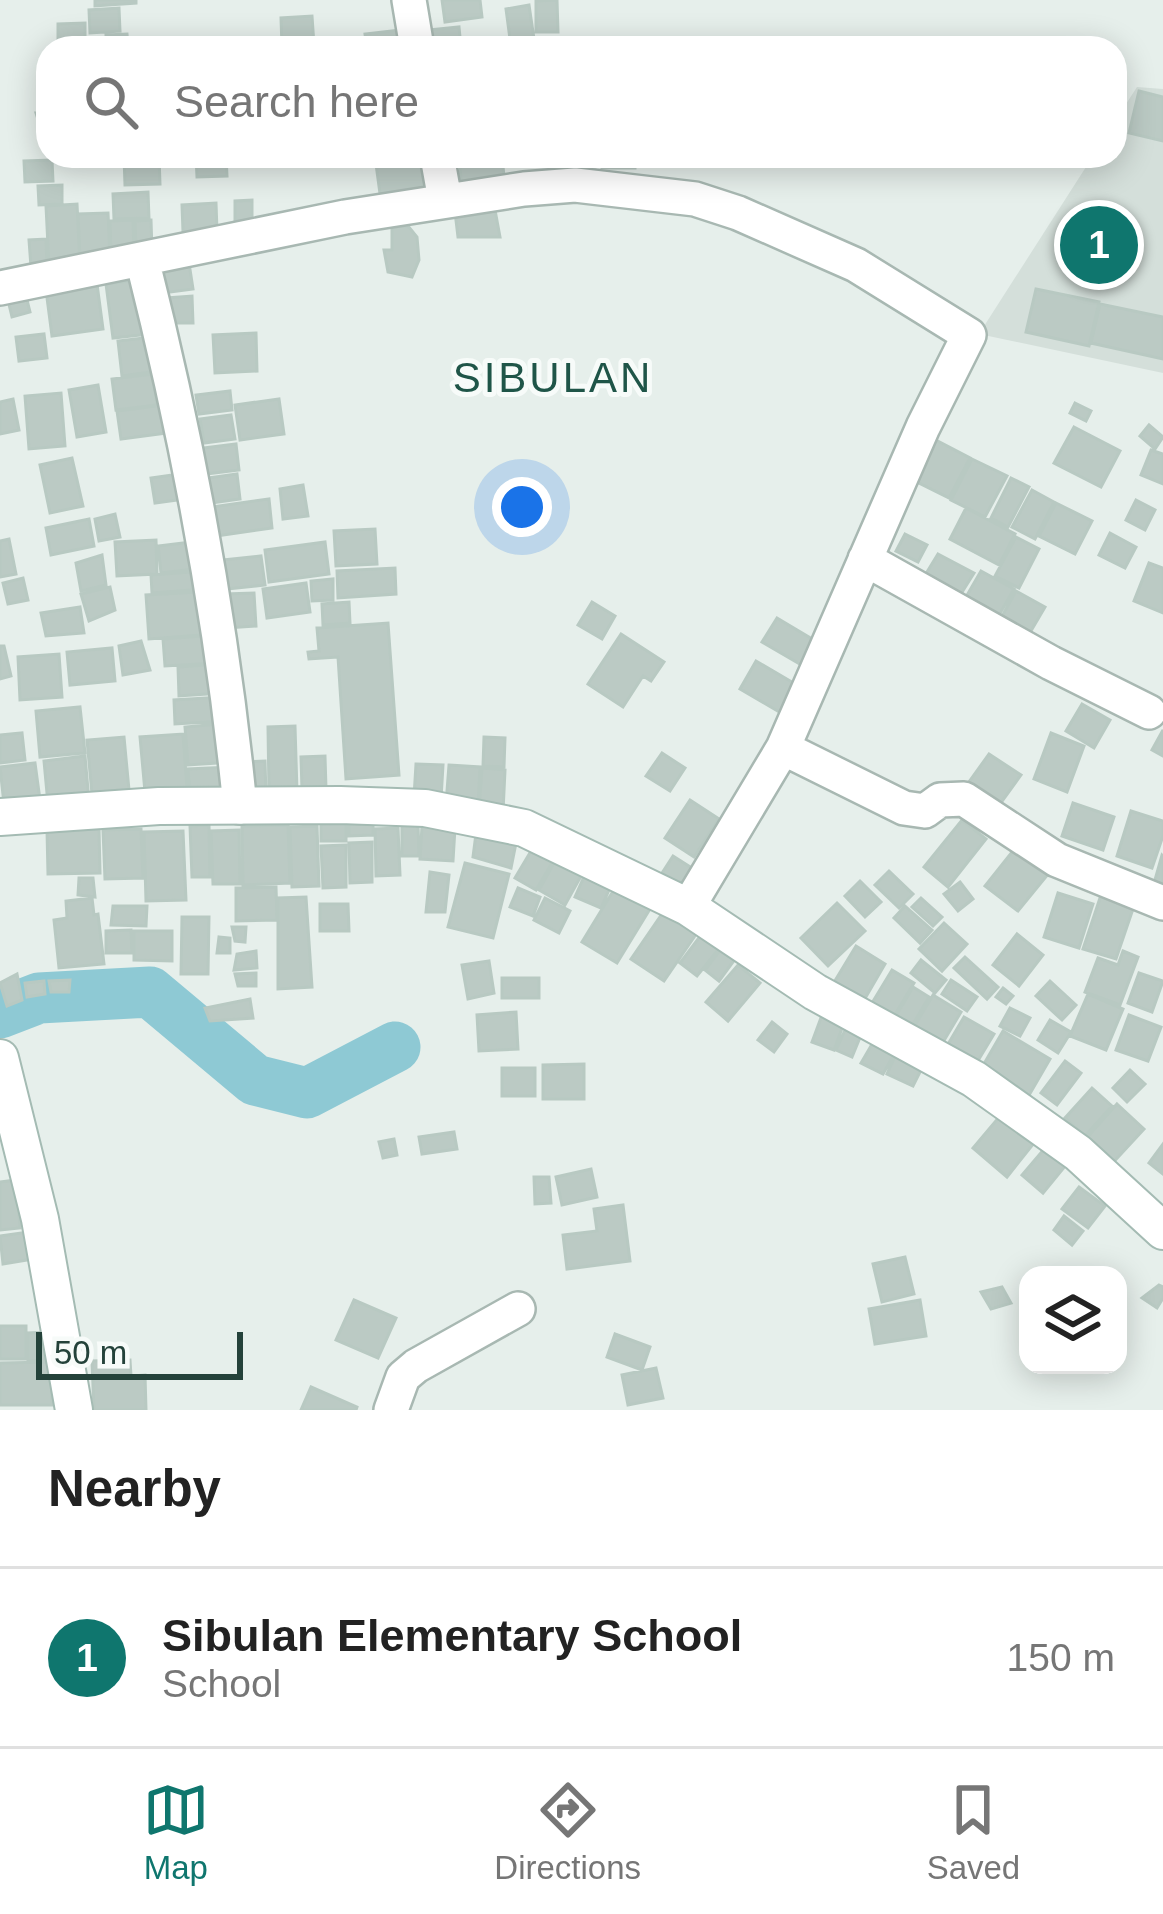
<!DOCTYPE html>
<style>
body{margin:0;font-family:Arial,sans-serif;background:#f6f6f6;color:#222}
.controls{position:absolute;right:36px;bottom:36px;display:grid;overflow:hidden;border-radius:24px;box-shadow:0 6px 30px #0003}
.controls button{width:108px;height:108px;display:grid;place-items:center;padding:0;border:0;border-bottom:3px solid #e0e0e0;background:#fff;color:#222;font:60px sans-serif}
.scale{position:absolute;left:36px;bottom:30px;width:207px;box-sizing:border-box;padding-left:12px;border:6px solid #24423a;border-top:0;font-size:33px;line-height:42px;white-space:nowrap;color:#24423a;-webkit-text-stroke:9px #f7fbf9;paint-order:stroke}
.you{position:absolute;left:522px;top:507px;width:42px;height:42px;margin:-30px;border:9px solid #fff;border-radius:50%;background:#1a73e8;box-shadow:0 0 0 18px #1a73e833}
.badge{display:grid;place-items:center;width:78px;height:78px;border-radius:50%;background:#0f766e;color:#fff;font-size:39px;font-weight:700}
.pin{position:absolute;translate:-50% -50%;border:6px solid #fff;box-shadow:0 3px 12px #0006}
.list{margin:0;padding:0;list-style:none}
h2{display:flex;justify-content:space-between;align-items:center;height:156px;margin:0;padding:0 48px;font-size:51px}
h2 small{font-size:39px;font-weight:400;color:#767676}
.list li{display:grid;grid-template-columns:78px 1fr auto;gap:36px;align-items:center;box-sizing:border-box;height:180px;padding:0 48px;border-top:3px solid #e0e0e0}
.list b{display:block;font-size:45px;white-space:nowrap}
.list p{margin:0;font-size:39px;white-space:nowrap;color:#767676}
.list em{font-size:39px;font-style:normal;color:#767676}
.icon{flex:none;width:66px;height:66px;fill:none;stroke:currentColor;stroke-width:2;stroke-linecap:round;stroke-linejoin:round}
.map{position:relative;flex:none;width:1163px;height:1410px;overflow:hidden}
.search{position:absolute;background:#fff;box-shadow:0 6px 30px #0003;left:36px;right:36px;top:36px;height:132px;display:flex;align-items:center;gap:30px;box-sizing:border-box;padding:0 42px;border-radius:36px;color:#767676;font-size:45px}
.sheet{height:336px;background:#fff}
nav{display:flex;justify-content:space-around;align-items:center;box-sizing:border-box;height:168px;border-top:3px solid #e0e0e0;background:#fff;font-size:33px;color:#767676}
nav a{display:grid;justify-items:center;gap:6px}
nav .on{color:#0f766e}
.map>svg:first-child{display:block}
</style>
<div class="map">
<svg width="1163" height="1410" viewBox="0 0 1163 1410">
<rect width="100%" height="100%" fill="#e6efeb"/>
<!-- built -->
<path fill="#d4dfda" d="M1137,87L1163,89V373L979,334L1093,156H1115V121Z"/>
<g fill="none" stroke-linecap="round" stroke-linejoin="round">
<!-- river -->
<path stroke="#8ec9d4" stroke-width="51" d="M0,1013L39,998L150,992L255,1080L307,1093L395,1047"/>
</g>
<!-- building -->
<path fill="#bbcac4" stroke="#b8c9c2" stroke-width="3" d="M95,0H136V3L95,6Z
M442,0H480L482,17L445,22Z
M557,0L558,32H536V1Z
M529,5L534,39H510L506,9Z
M119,8L120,31L90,33L89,10Z
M312,16L314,45L282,47L281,18Z
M85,23V44L58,45V24Z
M459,27L461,48H430L428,30Z
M401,30L402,48H367L365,34Z
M127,34L128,48H106V35Z
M195,38V48H168V39Z
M1139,91L1163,97V141L1129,133Z
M36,113H48V148H47Z
M124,156H159L160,184L125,185Z
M196,156H226L227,176L197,177Z
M426,156L438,192L381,201L376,164Z
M459,156H502L505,187L462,191Z
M554,156H595V167L554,168Z
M602,156H635V168H602Z
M52,160L53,181L25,182L24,161Z
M62,185V204L39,205L38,186Z
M148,192L149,218L114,219L113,194Z
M252,200V220L235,221V201Z
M216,203L217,231L183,232L182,205Z
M77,204L80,264L49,266L46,206Z
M495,210L500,237H458L455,212Z
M108,213L110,256L80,258L78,214Z
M133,220L134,252L111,253L110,221Z
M151,220L152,251H136L135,221Z
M408,226L417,237L419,260L412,277L388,272L384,250H392V227Z
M46,239L47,266L31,267L29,240Z
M189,263L193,289L162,293L159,266Z
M143,279L150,334L113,338L106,284Z
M97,284L103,329L52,336L46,290Z
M24,288L30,312L12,317L6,292Z
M1036,289L1099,302L1089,346L1026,332Z
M192,296L193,323H169L167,298Z
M1100,304L1163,317V359L1091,343Z
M256,333L257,371L215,373L213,335Z
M44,334L47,358L19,361L16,337Z
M153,337L158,371L122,376L118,341Z
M153,374L157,405L116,410L112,379Z
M98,385L106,432L77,437L69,390Z
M230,391L232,410L199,414L196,395Z
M61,393L65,446L29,449L25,396Z
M13,399L19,430L0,434V402Z
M279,399L284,434L240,440L235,405Z
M1075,403L1091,411L1086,421L1070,413Z
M164,405L167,433L121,439L117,411Z
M231,415L235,439L204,443L200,419Z
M1149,425L1163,437L1155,449L1140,436Z
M1074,427L1120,451L1101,487L1054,463Z
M932,438L970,458L949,498L911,479Z
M236,444L239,470L206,474L203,448Z
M1151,450L1163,454V484L1141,475Z
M72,458L83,506L50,513L40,465Z
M972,459L1007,476L985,517L951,500Z
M187,473L192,498L155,503L151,478Z
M237,474L240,499L211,503L208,478Z
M1011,478L1029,487L1008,527L991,518Z
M303,485L308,516L283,519L280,489Z
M1032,490L1054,502L1035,539L1012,527Z
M269,499L272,528L216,536L212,507Z
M1136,500L1155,510L1145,530L1126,520Z
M1056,503L1092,521L1075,554L1039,536Z
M966,508L1015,534L999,565L950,539Z
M115,514L120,537L99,541L95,519Z
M89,519L94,546L51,555L46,528Z
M375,529L377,564L336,566L334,531Z
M1110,533L1136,547L1125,568L1099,555Z
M905,534L927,545L918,562L896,551Z
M1016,537L1039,549L1019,588L995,576Z
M9,539L16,574L0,577V541Z
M156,540L157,574L117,576L115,542Z
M200,541L203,568L161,573L158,546Z
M325,542L329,574L269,582L265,550Z
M938,554L974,573L959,597L924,577Z
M102,555L106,585L81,591L76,563Z
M261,556L265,585L226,589L222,560Z
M1149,563L1163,568V613L1134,601Z
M395,568L396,594L338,598L337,571Z
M204,571L205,589L152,593L151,575Z
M981,571L1014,589L995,622L962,604Z
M23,578L28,600L8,604L3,583Z
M333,579V600L312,601L311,581Z
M306,583L310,612L267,618L263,589Z
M110,587L115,610L89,621L81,594Z
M1016,591L1045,607L1028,636L1000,620Z
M199,592L202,635L149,639L146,595Z
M254,593L256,626L227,628L225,594Z
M349,602L350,623L323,625L322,604Z
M592,602L615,616L602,639L578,625Z
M80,607L84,633L46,636L41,613Z
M777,618L824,646L810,670L762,642Z
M388,623L399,775L346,779L338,657L309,659L308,652L319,651L317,628Z
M621,634L664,662L651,681L643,676L623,707L588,684Z
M215,635L217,663L165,666L163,639Z
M141,641L150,670L123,675L119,646Z
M0,646H4L11,676L0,679Z
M112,648L115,681L70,685L67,652Z
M59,654L62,697L20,700L18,657Z
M756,661L797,685L781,713L740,689Z
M219,664L221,693L179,696L178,667Z
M222,697L224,721L175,724L174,700Z
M1082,704L1110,720L1094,748L1066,731Z
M80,707L85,753L40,757L36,711Z
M230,723L232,762L188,765L185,727Z
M295,726L297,792L269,793L268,727Z
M1163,730V756L1152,750Z
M22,733L25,760L0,763V735Z
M1051,733L1084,746L1067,792L1034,779Z
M183,734L187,789L145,792L140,737Z
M124,737L129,790L92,794L87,740Z
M484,737L505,738L504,767L483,766Z
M662,753L685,768L670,791L646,776Z
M989,754L1021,775L995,811L964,789Z
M85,756L89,801L48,804L44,761Z
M325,756L326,789L302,790L301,757Z
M265,761L266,795L245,796L243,762Z
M35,763L40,800L4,804L0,767Z
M416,764L443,765L441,799L414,797Z
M449,765L480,767L478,806L446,804Z
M231,767L233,794L190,797L188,769Z
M482,768L505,770L503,812L479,810Z
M690,800L719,819L694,857L665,838Z
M1073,803L1114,817L1103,850L1062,836Z
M1131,811L1163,821V836L1152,868L1117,856Z
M373,819V835L349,836V820Z
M962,820L986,839L948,887L924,867Z
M346,823V841H321V824Z
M418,824L419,856H402V825Z
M209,825L210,877H192L190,826Z
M288,825L290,883L243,885L242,826Z
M317,826L319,886L292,887L290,827Z
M422,826L455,828L453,861L420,859Z
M477,826L518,833L511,868L473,857Z
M398,828L400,875L376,876L375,829Z
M99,829L100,873L48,874L47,830Z
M141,829L143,878L105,879L103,830Z
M239,830L240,884H213L211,831Z
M183,831L186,900L146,901L144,832Z
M372,842V882L350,883L349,843Z
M346,845V887L323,888L321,846Z
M534,846L555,858L536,890L515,878Z
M1016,847L1049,873L1018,911L985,886Z
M560,852L586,867L565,905L539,890Z
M1162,855L1163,856V898L1151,894Z
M673,856L695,870L684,888L662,873Z
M465,863L509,874L493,938L448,927Z
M587,870L613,881L601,908L575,897Z
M889,871L913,894L899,908L875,885Z
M430,872L449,875L445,912H426Z
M79,878H93L95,897L78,895Z
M860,881L881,902L865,917L845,896Z
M960,882L973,899L958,911L944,894Z
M618,883L653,904L617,963L582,942Z
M276,887L277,920L236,921V888Z
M518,888L540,897L533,916L510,907Z
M1058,893L1093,904L1079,948L1044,937Z
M1101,895L1134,906L1116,959L1083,949Z
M306,897L312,987L278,989V898Z
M92,898L94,915L98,914L104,964L59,968L54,920L67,918L66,901Z
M545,898L570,911L559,933L534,920Z
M921,898L942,917L933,926L912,907Z
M837,903L865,931L828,966L801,938Z
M320,904H348L349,931H320Z
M113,906H147L146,926L111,925Z
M905,906L932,930L920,943L894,918Z
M666,908L699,930L664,981L631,959Z
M182,917H209L208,974H181Z
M944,923L967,944L942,971L919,949Z
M232,927H246L245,942L235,941Z
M131,930L132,953H106V931Z
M134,931H172V961L134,960Z
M704,931L722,945L697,976L680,963Z
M1017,934L1043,955L1019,986L993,965Z
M219,937L230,938V953H217Z
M724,945L738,955L719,981L705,970Z
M856,946L885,964L863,1002L833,984Z
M256,951L257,968L234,970L237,954Z
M1123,951L1138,957L1120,1005L1085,992L1098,958L1118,965Z
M965,957L998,987L987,999L954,968Z
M921,960L946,980L935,993L911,973Z
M489,961L494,993L468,999L462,965Z
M738,965L760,983L728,1021L706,1002Z
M892,970L914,983L891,1021L869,1008Z
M256,973V986H238L235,974Z
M1139,973L1163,981L1152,1012L1128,1003Z
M17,974L22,1000L7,1006L0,983Z
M502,978H539V998H502Z
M70,980L69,992H51L49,981Z
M951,980L977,997L967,1011L942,994Z
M44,981L45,994L27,997L25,983Z
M1050,981L1076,1005L1062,1020L1036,996Z
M913,987L929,997L909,1031L893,1021Z
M1003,988L1013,996L1006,1004L996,997Z
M1088,994L1123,1009L1106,1050L1070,1036Z
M933,995L961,1012L939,1049L911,1032Z
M250,999L253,1018L210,1021L205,1008Z
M1010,1008L1030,1018L1020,1036L1000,1026Z
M516,1012L518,1049L479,1051L477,1015Z
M822,1015L844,1023L834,1050L812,1042Z
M1129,1015L1161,1027L1148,1061L1116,1050Z
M964,1017L994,1034L973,1069L944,1051Z
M1050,1020L1071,1032L1058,1053L1038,1040Z
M772,1022L787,1034L774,1052L758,1040Z
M846,1028L861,1035L852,1057L836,1050Z
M1003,1031L1050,1059L1028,1097L981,1069Z
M875,1039L896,1051L883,1074L861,1063Z
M897,1052L924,1064L913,1086L887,1074Z
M1065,1061L1081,1073L1057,1105L1041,1093Z
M584,1064V1099H543V1065Z
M502,1068H535V1096H502Z
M1130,1070L1145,1084L1127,1102L1113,1088Z
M1092,1088L1112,1106L1085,1136L1065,1118Z
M1117,1104L1144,1129L1109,1167L1082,1143Z
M1000,1116L1034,1143L1007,1177L973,1148Z
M454,1132L457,1149L422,1154L419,1137Z
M394,1139L397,1155L383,1158L379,1142Z
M1163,1144V1174L1149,1163Z
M1045,1148L1066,1165L1043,1193L1022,1175Z
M591,1169L597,1197L562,1205L556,1177Z
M534,1177H549L551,1203L535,1204Z
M16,1180L20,1228L0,1230V1182Z
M1079,1187L1105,1206L1088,1228L1062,1209Z
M623,1205L630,1261L567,1269L563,1235L597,1231L594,1209Z
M1064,1216L1083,1231L1072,1245L1054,1230Z
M29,1232L33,1259L3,1264L0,1236Z
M905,1257L914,1294L882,1302L873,1264Z
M1159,1285L1163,1287V1298L1157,1308L1142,1298Z
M1002,1287L1011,1303L991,1309L981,1292Z
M354,1300L396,1318L378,1358L336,1340Z
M920,1300L926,1336L875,1344L869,1309Z
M0,1326H26V1359H0Z
M50,1332L51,1360L28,1361V1333Z
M615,1334L650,1347L642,1370L607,1357Z
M130,1360L131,1376L145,1375L146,1410H94L92,1361Z
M51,1362L52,1405H0V1363Z
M656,1368L663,1398L628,1405L622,1375Z
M311,1387L357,1407L356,1410H301Z"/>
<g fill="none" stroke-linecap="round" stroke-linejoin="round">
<!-- street casing -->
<g stroke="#a8b8b2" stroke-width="38">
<path id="street" d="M409,0L417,48
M437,156L445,200
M142,259C188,441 222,620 240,807
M0,288L345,217L524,189L575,185L695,199L738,213L856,265L969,335L923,427L783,748L688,907
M865,559L1051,663L1149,712
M783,748L904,808L925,811L940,800L964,799L1057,860L1163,903
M391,1410L403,1377L416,1366L518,1309"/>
</g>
<!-- secondary casing -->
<g stroke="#a4bbb3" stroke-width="40">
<path id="secondary" d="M0,817L159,806L340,805L425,808L524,828L688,907L815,992L974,1079L1078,1153L1163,1231
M0,1058L40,1219L74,1410"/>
</g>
<!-- street -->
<use href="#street" stroke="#fff" stroke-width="33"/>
<!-- secondary -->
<use href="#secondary" stroke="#fff" stroke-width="36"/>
</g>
<g text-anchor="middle" stroke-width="10" stroke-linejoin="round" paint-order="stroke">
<!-- quarter labels -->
<g font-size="42" letter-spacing="3" fill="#1f5548" stroke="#f7fbf9">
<text x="553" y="392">SIBULAN</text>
</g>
</g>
</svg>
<div class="controls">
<button><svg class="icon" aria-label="layers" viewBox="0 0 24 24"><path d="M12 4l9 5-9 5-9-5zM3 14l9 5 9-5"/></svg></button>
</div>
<div class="scale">50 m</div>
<div class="you"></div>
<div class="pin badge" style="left:1099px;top:245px">1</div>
<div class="search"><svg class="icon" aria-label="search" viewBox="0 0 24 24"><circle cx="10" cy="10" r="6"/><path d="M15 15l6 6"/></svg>Search here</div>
</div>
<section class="sheet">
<h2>Nearby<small></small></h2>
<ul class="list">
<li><span class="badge">1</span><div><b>Sibulan Elementary School</b><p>School</p></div><em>150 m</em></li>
</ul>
</section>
<nav>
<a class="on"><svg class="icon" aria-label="map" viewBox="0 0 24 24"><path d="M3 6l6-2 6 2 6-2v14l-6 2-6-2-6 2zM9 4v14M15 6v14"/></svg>Map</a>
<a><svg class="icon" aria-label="directions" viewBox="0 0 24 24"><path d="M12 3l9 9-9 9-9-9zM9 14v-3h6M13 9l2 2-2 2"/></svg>Directions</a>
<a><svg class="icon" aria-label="saved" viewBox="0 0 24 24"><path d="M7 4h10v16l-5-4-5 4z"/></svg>Saved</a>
</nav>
